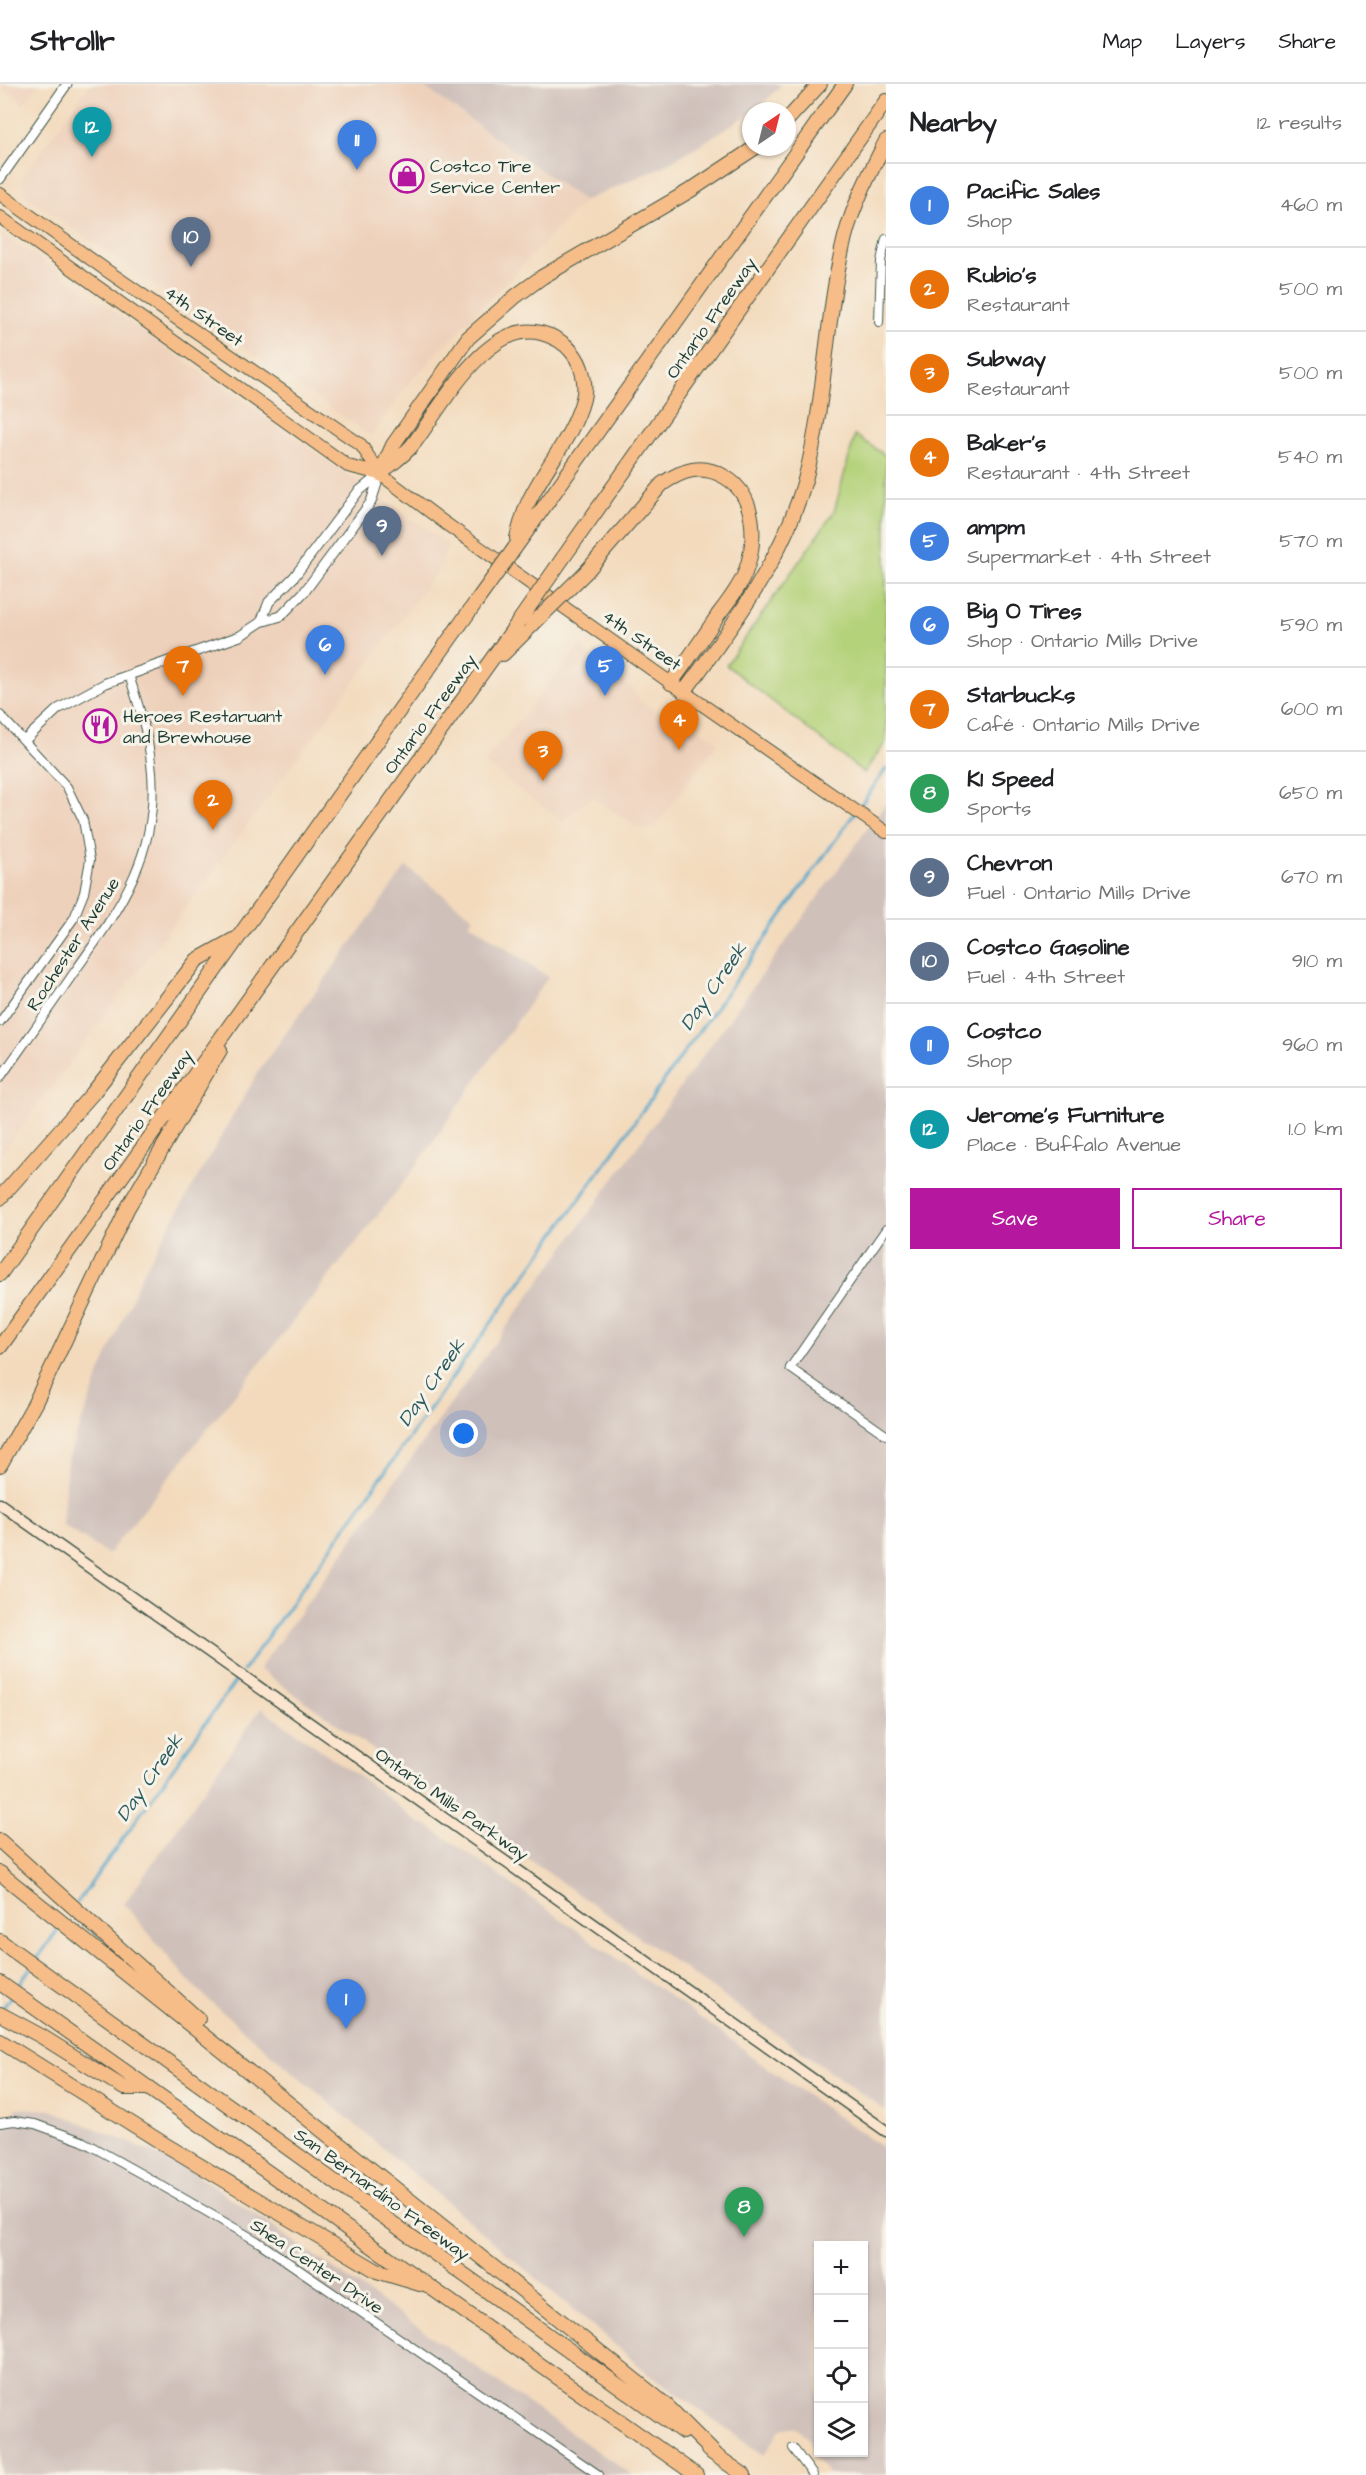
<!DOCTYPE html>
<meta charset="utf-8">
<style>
body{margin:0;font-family:"Architects Daughter",sans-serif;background:#f6f6f6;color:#202124}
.controls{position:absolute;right:18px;bottom:18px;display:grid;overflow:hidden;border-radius:0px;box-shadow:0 2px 4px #0004}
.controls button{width:54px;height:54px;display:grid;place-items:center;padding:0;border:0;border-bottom:2px solid #e0e0e0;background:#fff;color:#202124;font:30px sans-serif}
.compass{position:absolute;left:742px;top:18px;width:54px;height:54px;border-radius:50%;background:#fff;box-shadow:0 2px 4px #0004;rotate:35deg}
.you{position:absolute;left:464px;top:1350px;width:21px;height:21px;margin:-15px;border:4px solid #fff;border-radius:50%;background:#1a73e8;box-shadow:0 0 0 9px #1a73e833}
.badge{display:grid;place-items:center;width:39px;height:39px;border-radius:50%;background:#b5179e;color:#fff;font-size:20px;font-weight:700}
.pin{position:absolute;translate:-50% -50px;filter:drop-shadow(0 2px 3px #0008)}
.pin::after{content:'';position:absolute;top:32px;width:21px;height:18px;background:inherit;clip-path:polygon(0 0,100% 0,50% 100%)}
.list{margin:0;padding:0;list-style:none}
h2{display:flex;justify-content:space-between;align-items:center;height:78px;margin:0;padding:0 24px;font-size:26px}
h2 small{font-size:20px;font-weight:400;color:#757577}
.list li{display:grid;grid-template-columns:39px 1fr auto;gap:18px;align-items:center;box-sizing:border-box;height:84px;padding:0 24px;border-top:2px solid #e0e0e0}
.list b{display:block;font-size:22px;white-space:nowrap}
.list p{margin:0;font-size:20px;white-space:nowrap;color:#757577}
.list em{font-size:20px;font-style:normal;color:#757577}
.actions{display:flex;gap:12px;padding:18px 24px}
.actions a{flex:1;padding:14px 0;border:2px solid #b5179e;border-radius:0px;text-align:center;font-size:21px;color:#b5179e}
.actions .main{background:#b5179e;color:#fff}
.icon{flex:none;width:33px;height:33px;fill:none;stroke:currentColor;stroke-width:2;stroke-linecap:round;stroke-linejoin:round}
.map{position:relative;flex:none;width:886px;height:2391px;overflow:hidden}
header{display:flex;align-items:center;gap:36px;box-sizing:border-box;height:84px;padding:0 30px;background:#fff;border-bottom:2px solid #e0e0e0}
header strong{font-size:28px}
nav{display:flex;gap:33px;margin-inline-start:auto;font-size:21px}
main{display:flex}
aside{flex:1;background:#fff}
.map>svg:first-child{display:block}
</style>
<header>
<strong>Strollr</strong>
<nav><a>Map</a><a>Layers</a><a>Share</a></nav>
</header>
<main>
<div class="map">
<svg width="886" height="2391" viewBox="0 0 886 2391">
<rect width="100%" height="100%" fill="#f7f3e8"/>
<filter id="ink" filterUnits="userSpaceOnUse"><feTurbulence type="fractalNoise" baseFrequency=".0167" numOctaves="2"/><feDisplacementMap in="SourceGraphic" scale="12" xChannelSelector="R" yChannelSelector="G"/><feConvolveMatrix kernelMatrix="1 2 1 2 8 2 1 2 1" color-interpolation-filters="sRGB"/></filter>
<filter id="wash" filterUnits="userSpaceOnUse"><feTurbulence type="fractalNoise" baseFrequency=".008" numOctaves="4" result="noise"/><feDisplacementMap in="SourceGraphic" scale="24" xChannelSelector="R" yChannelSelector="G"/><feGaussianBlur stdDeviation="1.35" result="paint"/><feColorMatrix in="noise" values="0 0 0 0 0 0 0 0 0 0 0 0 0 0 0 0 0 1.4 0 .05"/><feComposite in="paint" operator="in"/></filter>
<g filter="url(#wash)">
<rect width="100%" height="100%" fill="#f3dabc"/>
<!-- built -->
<path fill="#eed1bb" d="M0,0H39L24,20L0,3Z
M90,0H420L584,117L409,299L371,352L25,111L22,93Z
M0,148L449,461L438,486L0,1072Z
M581,560L596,578L634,605L639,616L676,641L691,640L718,658L653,745L638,744L593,713L562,737L484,679Z"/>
<!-- industrial -->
<path fill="#cfc0ba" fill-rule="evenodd" d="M420,0H782L758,25L751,27V29L670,79L584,117Z
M886,719V2027L259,1585Z
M406,783L473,833L469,839L548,893L409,1092L108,1470L62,1441L67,1377L101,1286L143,1188L260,985Z
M261,1624L381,1708L417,1738L428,1742L503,1794L634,1887L635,1890L661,1906L745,1966L747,1970L886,2066V2391H829L814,2373L809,2354L797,2344L790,2343L780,2347L764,2371L649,2290L207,1915L186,1894L124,1820ZM818,2162H864V2368H818Z
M17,2024L51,2026L183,2081L632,2391H1L0,2052Z"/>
<!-- green -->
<path fill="#b4d279" stroke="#6a8856" stroke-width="1.5" d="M855,351L886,372V658L864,689L726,581L834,428Z"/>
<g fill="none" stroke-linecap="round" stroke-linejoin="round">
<!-- stream -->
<path stroke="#4ca5ca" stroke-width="3" d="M858,725L886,685
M243,1587L854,730
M77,1819L239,1592
M35,1878L61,1841
M16,1905L31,1883
M1,1927L11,1912"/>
</g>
</g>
<g filter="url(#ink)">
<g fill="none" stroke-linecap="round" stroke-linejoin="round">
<!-- minor casing -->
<g stroke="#3f5548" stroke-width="10">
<path id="minor" d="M879,238L881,177L886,155
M0,631L67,703L83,736L90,776L84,809L74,834L0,938
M0,994C24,960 49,925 73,890C120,824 162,766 151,679C148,649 138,620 129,591
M886,1145L790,1284L886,1351
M0,2039L14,2037L35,2040L82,2057L145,2092L257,2157L599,2391
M793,2364L813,2391"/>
</g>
<!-- tertiary casing -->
<g stroke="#3f5548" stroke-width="11">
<path id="tertiary" d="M0,95L67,0
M261,538L269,518L294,493L358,408L380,390
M25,656L58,625L106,599L240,552L261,538L281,532L305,507L371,418L380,390"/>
</g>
<!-- secondary casing -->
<g stroke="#3f5548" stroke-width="13">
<path id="secondary" d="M0,1420L886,2047"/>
</g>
<!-- primary casing -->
<g stroke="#3f5548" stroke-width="14">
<path id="primary" d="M0,110L106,186L361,361L380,390L445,439L671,599L886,748
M0,133L348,382L380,390"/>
</g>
<!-- motorway casing -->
<g stroke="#3f5548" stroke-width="16">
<path id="motorway" d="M787,36L820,0
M384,386C394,378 406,370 414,359C441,324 487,235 541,249C553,252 564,258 572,268C582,280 587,299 583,315C573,353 544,384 528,419C523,430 520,443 517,454
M380,390L393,361L468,254L516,212L542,193L691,106L756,63
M514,465L845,0
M563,474L886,17
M586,488L662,400C682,386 702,379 725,393C757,412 757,457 745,489C739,504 728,518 718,531C703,554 687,577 671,599
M503,570L533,540
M684,608C732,543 783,475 805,396C826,317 825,233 845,153C854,119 870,89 886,57
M0,1114L92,1010L197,876L233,856
M0,1190L476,518
M0,1263L517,540
M0,1381L35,1319L127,1125L220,966
M0,1757L198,1935
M0,1789L666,2321L716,2371
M0,1857L683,2348
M0,1899L696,2391
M0,1930L41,1952L124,2004H150
M0,1957L164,2060L377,2187L420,2200
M708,2366L744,2391"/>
</g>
<!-- minor -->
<use href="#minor" stroke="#fff" stroke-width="8"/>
<!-- tertiary -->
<use href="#tertiary" stroke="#fff" stroke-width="9"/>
<!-- secondary -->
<use href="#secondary" stroke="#fce5cf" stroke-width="10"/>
<!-- primary -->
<use href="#primary" stroke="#f7bd88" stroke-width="12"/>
<!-- motorway -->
<use href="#motorway" stroke="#f7bd88" stroke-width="14"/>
<!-- motorway-bridge casing -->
<g stroke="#3f5548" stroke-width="16" stroke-linecap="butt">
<path id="motorway-bridge" d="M476,518L514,465
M517,540L563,474
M533,540L586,488"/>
</g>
<!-- motorway-bridge -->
<use href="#motorway-bridge" stroke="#f7bd88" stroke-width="14"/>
</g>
</g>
<!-- icons -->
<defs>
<g id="shop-ring" transform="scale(1.725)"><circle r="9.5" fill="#f7f3e8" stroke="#b5179e" stroke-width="1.5"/><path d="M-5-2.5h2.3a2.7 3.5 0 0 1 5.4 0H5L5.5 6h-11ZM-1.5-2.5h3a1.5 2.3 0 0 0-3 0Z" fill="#b5179e"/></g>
<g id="restaurant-ring" transform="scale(1.725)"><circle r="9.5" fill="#f7f3e8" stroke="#b5179e" stroke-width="1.5"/><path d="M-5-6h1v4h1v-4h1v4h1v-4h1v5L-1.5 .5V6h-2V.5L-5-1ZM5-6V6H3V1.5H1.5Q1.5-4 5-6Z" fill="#b5179e"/></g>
</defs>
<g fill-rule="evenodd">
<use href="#shop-ring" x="407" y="92"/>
<use href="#restaurant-ring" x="100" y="642"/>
</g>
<g text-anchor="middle" stroke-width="6" stroke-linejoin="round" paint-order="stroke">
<!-- poi labels -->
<g font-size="18" fill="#1f3d34" stroke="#f7f3e8" text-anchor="start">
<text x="430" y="88">Costco Tire<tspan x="430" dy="21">Service Center</tspan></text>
<text x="123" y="638">Heroes Restaruant<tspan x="123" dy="21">and Brewhouse</tspan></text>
</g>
<!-- street labels -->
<g font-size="18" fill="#1f3d34" stroke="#f7f3e8">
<text transform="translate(204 232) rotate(35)" y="6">4th Street</text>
<text transform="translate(711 234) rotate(-55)" y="6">Ontario Freeway</text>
<text transform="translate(642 556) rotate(35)" y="6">4th Street</text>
<text transform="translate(430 630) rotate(-54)" y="6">Ontario Freeway</text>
<text transform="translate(73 860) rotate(-57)" y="6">Rochester Avenue</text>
<text transform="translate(147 1026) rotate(-55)" y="6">Ontario Freeway</text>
<text transform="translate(452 1720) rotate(35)" y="6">Ontario Mills Parkway</text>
<text transform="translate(382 2110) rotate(36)" y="6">San Bernardino Freeway</text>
<text transform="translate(317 2182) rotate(34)" y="6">Shea Center Drive</text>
</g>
<!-- water labels -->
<g font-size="20" font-style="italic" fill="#2c5c61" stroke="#f7f3e8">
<text transform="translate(713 902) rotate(-55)" y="7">Day Creek</text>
<text transform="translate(431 1298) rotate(-55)" y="7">Day Creek</text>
<text transform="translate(149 1693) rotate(-55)" y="7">Day Creek</text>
</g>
</g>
</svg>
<div class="controls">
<button>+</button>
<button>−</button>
<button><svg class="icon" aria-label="locate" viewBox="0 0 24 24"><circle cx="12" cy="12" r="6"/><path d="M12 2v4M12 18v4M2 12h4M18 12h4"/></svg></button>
<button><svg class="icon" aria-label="layers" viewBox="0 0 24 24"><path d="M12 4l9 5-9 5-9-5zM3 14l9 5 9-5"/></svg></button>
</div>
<svg class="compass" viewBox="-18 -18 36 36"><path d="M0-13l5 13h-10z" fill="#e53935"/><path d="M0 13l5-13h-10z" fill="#757577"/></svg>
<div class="you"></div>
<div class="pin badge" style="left:346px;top:1945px;background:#3f7fe0">1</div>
<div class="pin badge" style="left:213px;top:746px;background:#e8710a">2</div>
<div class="pin badge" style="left:543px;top:697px;background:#e8710a">3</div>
<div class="pin badge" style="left:679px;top:666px;background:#e8710a">4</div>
<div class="pin badge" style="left:605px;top:612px;background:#3f7fe0">5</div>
<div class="pin badge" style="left:325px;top:591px;background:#3f7fe0">6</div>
<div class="pin badge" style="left:183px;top:612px;background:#e8710a">7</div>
<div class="pin badge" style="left:744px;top:2153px;background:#2e9e5b">8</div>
<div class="pin badge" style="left:382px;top:472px;background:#5c6f8a">9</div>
<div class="pin badge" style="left:191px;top:183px;background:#5c6f8a">10</div>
<div class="pin badge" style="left:357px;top:86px;background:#3f7fe0">11</div>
<div class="pin badge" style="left:92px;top:73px;background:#0f9aa8">12</div>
</div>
<aside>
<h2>Nearby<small>12 results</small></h2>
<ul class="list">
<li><span class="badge" style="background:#3f7fe0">1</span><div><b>Pacific Sales</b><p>Shop</p></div><em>460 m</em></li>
<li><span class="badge" style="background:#e8710a">2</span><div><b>Rubio's</b><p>Restaurant</p></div><em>500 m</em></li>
<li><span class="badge" style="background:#e8710a">3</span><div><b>Subway</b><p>Restaurant</p></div><em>500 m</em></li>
<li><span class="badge" style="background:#e8710a">4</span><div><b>Baker's</b><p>Restaurant · 4th Street</p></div><em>540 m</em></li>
<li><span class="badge" style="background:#3f7fe0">5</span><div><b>ampm</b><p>Supermarket · 4th Street</p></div><em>570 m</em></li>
<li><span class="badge" style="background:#3f7fe0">6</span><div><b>Big O Tires</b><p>Shop · Ontario Mills Drive</p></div><em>590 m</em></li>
<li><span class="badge" style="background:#e8710a">7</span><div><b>Starbucks</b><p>Café · Ontario Mills Drive</p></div><em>600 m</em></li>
<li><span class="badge" style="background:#2e9e5b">8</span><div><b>K1 Speed</b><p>Sports</p></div><em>650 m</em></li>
<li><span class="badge" style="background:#5c6f8a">9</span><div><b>Chevron</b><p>Fuel · Ontario Mills Drive</p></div><em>670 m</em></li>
<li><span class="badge" style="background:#5c6f8a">10</span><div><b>Costco Gasoline</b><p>Fuel · 4th Street</p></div><em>910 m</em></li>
<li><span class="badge" style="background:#3f7fe0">11</span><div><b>Costco</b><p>Shop</p></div><em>960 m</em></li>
<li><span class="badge" style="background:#0f9aa8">12</span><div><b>Jerome's Furniture</b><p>Place · Buffalo Avenue</p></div><em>1.0 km</em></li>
</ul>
<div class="actions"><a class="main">Save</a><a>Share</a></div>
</aside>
</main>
